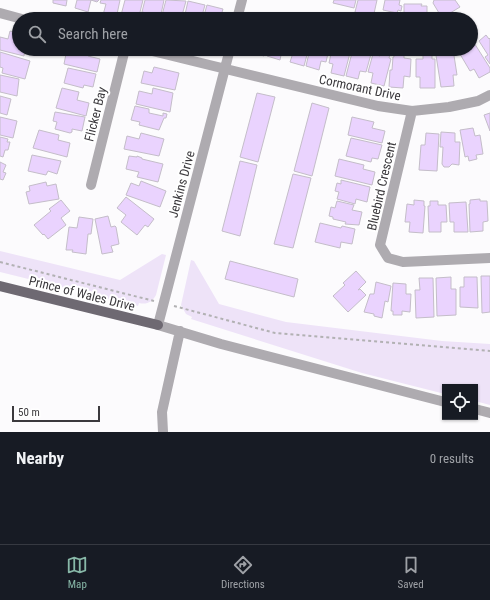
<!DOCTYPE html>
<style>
body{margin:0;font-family:"Roboto Condensed",sans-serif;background:#242831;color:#f1f3f6}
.controls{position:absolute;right:12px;bottom:12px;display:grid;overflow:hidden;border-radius:0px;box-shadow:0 1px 3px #0004}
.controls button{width:36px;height:36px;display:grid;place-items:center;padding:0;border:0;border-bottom:1px solid #363941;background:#171b24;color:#f1f3f6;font:20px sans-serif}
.scale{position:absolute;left:12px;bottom:10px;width:88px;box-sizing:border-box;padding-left:4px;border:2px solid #3b393d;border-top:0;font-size:11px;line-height:14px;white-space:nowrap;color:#3b393d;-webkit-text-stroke:3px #fff;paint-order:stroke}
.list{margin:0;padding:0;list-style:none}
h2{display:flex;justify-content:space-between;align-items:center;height:52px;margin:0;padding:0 16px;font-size:17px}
h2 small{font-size:13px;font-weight:400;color:#9ea1a6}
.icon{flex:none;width:22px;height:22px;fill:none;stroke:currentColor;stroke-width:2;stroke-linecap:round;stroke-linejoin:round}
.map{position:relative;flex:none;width:490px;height:432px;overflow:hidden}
.search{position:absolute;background:#171b24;box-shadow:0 1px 3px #0004;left:12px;right:12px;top:12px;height:44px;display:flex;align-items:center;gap:10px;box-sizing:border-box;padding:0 14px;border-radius:22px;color:#9ea1a6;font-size:15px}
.sheet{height:112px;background:#171b24}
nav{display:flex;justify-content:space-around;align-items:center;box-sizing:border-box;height:56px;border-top:1px solid #363941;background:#171b24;font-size:11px;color:#9ea1a6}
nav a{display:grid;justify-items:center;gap:2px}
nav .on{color:#88b8a8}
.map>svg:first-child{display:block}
</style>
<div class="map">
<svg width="490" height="432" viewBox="0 0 490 432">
<rect width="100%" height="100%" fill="#fcfbfd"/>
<!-- green -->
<path fill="#eee3f8" d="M0,251L120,280L162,254L166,255L156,295C152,302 147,305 139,303L138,306L0,272Z
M191,260L194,261L219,304L286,322L442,341L490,344V405L475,401V387H445V394L362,373L191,319L192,317L186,314L181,305Z"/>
<!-- building -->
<path fill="#ead3fe" stroke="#c4bdc9" d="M53,0H67L66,6L53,3Z
M77,0H99L97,2L91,0L88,12L75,8Z
M101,0H120L116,19L103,15L106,4L100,3Z
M125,0H143L140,12L138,15L135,14L133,19H120Z
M145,0H164L160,19H146L147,13L142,12Z
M166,0L186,1L181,19H161Z
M334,0H356L354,8L333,3Z
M358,0H377L373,18L355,12Z
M385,0H400L399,5L402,6L401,11L398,10L397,13L383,10Z
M434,0H455L460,7L442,18L433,3Z
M188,1L205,5L201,19H184Z
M404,4H422L421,6H427V19H404Z
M207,5L223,9L220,19H203Z
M377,15L389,18V19H376Z
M10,31L19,33V49H25L24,56L0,50V37L8,39Z
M486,35L489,39L490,38V64L485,57L488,55L479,41Z
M471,38L490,68V72L479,78L474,69L470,71L457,49H471Z
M67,49H80L89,51L88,56L100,59L97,72L64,64Z
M251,49H266L264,56L250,52Z
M269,49H286V51L282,50L280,60L267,56Z
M291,49H307L308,51L304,66L290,62L294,50Z
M310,49H329L326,62L321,61L319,70L306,66Z
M332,49H351L344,76L331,73L333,64L329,63Z
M353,49H362L364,50V52L371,54L366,72L360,71L358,79L346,76Z
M435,49H453L457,75H453L454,86L441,87Z
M0,52L30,61L25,79L2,73L3,68L0,67Z
M381,52L390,54L389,58L391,59L384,86L371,83L373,73L368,72L373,54L380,56Z
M394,54H404V58L411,59L410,77L404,76L403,88L389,87L390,70H392L393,57H394Z
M423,55H432V59H435V88H420V77H416V59H423Z
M154,67L179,73L175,90L141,83L144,71L152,73Z
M68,68L96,74L93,87L84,85L83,88L64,83Z
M0,75L19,79L17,96L0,92Z
M62,88L79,92L77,100L89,103L86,116L56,108Z
M153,88L173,93L170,112L136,104L139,91L152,94Z
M257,93L275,97L258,162L240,157Z
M0,96L11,99L7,115L0,113Z
M312,103L329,108L312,176L294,171Z
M135,106L149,109V113L163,116V113L167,114L166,118H164L159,130L139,125L140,122L131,120Z
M55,112L85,117L82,131L72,129V132L70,133L55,129L57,122L53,121Z
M490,113V131L484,115Z
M0,117L17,121L13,138L0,135Z
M352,117L374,122L372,128L385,131L382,143L348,135Z
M473,128L475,136L480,135L483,154L476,155L477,159L469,161L468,156L465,157L460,130Z
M39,130L59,135L58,140L70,143L67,157L33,148Z
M441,132L455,133V142H460L459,165L452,164L449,167H444L442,164L443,147H440Z
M141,133L164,139L159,156L124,149L127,136L139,139Z
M426,133L439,134L437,171L419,170L421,145H425Z
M0,137L8,139L7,142H10L8,150H5L3,157L0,156Z
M351,138L382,145L378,159L372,158L371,162L346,156Z
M32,155L61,161L57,174L48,171L46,175L28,171Z
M129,156L137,157V156L142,158V159L163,164L158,182L137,177L139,172L126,169Z
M339,159L364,165L363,169L375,172L372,185L335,176Z
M240,161L257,165L240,236L222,231Z
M0,162L6,165L3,172L6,173L3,180L0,179Z
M293,174L311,178L293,248L274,244Z
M341,180L370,187L367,202L356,199L355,204L337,199L339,192L335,191L337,183L341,184Z
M141,181L166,191L160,207L126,195L131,183L139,186Z
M46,182L47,186L56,184L59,199L29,204L26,192L30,191L29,186Z
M126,197L154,219L148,227L145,225L137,235L121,222L126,215L117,208Z
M480,199V201H487L488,221L483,222V231L470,232L469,204H470V200Z
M61,200L70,211L61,218L66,225L48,239L44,234L43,235L34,225L51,211L49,209Z
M414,200L424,201V206H425L423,233L409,232L410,222H405L407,204L414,205Z
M337,201L354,205L352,210L362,212L359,225L345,224L346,222L333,219V217L329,216L331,207L335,208Z
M430,201H438V205H446L447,222H441V232H429L428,206H430Z
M466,202L468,232H454V222H450L449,203Z
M108,216L111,227L115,226L116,227L119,244L111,246L113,252L102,254L95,219Z
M79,217L93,219L91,234H88L86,254L72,252L73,250H66L69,227L77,228Z
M320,223L341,228L342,226L355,229L352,244L341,242L340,248L315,242Z
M230,261L298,279L294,297L225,279Z
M356,271L366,282L358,290L360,289L366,295L348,312L333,296L345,285L343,283Z
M481,276H490V312L482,313Z
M451,277V289H456V315L437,316L436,278Z
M464,277H477L478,308L460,307V287H464Z
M419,278H433L434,317L416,318L415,290H420Z
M376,282L391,286L388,302L385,301L382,318L374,316V314L364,312L370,294H374Z
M393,283L406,284V294H411L410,312L402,311V315H393V311H391Z"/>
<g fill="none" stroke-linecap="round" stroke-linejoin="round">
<!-- path -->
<path stroke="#b2b1b3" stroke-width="2" stroke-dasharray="3 3" stroke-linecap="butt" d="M0,262L154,301
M174,306L275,333L490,351"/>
<!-- minor -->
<path stroke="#aeabb0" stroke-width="10" d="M0,13L22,19
M237,19L242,0
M144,49L378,106L412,111L449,107L478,101L490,95
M230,49L158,325L221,344L445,402
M412,111L380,245L388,258L403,262L490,258
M91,185L125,49
M475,409L490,413
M163,432L162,412L180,331"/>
<!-- major -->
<path stroke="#6e6972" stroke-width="10" d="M0,286L158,325"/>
</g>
<g text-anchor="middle" stroke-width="4" stroke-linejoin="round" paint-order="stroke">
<!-- street labels -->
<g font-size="13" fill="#3b393d" stroke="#fff">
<text transform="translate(360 87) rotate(12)" y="5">Cormorant Drive</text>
<text transform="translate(95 114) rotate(-76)" y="5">Flicker Bay</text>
<text transform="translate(181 184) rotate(-75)" y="5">Jenkins Drive</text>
<text transform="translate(381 186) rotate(-77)" y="5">Bluebird Crescent</text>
<text transform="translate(82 293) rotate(14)" y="5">Prince of Wales Drive</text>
</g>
</g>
</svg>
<div class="controls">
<button><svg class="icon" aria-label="locate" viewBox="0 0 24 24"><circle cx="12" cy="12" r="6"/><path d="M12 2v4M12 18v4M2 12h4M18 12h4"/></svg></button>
</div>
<div class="scale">50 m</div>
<div class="search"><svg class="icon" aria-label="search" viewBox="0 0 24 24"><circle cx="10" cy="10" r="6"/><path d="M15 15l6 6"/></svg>Search here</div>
</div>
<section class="sheet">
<h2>Nearby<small>0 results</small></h2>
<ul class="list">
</ul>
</section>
<nav>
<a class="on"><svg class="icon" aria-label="map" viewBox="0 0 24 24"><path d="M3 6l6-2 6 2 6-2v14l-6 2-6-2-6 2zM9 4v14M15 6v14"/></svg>Map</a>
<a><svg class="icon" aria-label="directions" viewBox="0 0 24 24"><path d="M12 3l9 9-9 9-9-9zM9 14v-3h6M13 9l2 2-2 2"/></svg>Directions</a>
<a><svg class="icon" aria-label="saved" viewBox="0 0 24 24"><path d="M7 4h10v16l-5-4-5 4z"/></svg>Saved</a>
</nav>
